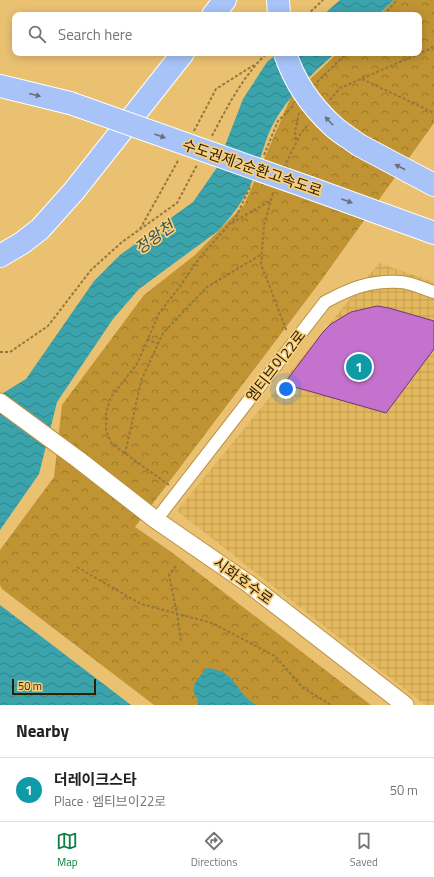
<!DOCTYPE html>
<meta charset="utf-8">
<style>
body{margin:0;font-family:"Titillium Web","Noto Sans KR",sans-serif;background:#f6f6f6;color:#202124}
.scale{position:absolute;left:12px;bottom:10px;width:84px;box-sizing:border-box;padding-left:4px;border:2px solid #2e1f00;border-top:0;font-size:11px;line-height:14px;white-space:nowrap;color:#2e1f00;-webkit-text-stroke:3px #f7ce7e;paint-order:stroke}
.you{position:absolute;left:286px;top:389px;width:14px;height:14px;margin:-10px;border:3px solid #fff;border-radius:50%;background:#1a73e8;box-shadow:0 0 0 6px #1a73e833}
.badge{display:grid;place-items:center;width:26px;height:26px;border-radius:50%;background:#0b8043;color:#fff;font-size:13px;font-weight:700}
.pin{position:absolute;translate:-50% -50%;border:2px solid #fff;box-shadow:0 1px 4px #0006}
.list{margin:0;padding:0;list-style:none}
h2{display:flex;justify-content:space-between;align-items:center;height:52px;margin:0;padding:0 16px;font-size:17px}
h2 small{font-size:13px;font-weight:400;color:#757577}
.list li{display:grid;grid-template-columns:26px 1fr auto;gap:12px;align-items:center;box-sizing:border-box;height:64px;padding:0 16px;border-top:1px solid #e0e0e0}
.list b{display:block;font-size:15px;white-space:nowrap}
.list p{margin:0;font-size:13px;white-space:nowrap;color:#757577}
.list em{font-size:13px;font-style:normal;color:#757577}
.icon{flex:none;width:22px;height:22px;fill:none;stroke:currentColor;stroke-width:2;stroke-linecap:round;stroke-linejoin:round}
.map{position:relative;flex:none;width:434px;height:705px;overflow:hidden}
.search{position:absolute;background:#fff;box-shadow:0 2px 10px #0003;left:12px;right:12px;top:12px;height:44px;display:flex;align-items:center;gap:10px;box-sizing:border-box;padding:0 14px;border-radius:8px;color:#757577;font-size:15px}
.sheet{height:116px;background:#fff}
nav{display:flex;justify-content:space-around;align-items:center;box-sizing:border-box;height:56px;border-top:1px solid #e0e0e0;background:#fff;font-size:11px;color:#757577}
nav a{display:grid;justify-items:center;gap:2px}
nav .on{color:#0b8043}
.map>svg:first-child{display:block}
</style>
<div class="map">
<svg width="434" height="705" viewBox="0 0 434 705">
<defs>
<pattern id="industrial-grid" width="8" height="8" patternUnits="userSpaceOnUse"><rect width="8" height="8" fill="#e4b85e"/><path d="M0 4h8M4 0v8" fill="none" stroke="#c49e50"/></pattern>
<pattern id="park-crowns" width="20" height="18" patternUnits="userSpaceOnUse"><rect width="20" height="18" fill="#c09433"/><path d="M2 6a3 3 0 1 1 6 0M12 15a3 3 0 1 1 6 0" fill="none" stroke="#9c7829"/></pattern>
<pattern id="water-waves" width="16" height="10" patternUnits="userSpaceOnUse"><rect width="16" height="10" fill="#3ba3ac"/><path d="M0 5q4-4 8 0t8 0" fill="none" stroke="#32848a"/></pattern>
</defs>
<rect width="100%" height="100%" fill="#eac171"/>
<!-- industrial -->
<path fill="url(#industrial-grid)" d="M379,263L434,282V705H425L177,511Z"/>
<!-- park -->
<path fill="url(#park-crowns)" d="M394,0H434V123L320,282L135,527L170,551L371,705H154L2,589L0,585V550L54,477L62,405L144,295L195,255L244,205L291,97L338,53H419V15H379Z"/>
<!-- water -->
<path fill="url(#water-waves)" d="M340,0H394L378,15H323Z
M278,53H335C312,74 287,97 272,126C263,145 259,167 250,186C242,203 231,217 218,231L139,289L113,319L57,402L39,474L0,530V395L26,379L94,281L120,255L193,202L216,169L243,99L267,62Z
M0,605L131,705H0Z
M206,668C238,670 235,695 257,705H198C198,699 196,697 194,692C191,684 202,675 206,668Z"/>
<!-- building -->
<path fill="#c472cd" stroke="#6c3872" d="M377,306L389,308L434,321V349L386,413L284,384L323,332L331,324L351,312Z"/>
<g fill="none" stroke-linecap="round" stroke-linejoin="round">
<!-- street casing -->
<g stroke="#b99241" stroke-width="14">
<path id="street" d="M156,520L325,302C351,288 371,280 401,282C412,283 424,289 434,292"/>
</g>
<!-- secondary casing -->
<g stroke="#b99241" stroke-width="19">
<path id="secondary" d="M0,402L79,460L156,520L249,584L405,705"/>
</g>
<!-- highway casing -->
<g stroke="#fff" stroke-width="24">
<path id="highway" d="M278,0L279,15
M213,15L225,0
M0,86L70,103
M359,145L434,185
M310,188L434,233
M0,256L22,243L40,229L74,191L183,53"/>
</g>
<!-- path -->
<path stroke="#95783e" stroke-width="2" stroke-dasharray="3 2" stroke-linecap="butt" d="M307,15L323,0
M384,15L397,0
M362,79L434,113
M317,82L347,53
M330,100L340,88L430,49L434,45
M194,131L216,89L254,65
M212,136C227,107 243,76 267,53
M296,140L295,132L299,113
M264,155L278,121L294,105
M286,163L301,133L309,124
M273,193L264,225L261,264L287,332
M232,223L270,201
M140,229L179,159
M147,339L158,344
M0,352H10L48,326L91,270L122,242L177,203L197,165
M125,454L141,381L163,333L207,287L262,254
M169,485L112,444L106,431V412L111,397L137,364L159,313L178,289L201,256L236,217L251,185
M176,566L169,575L177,614L181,641
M77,567L141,604L212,623L275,656L302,687L331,705"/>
<!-- street -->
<use href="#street" stroke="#fff" stroke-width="12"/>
<!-- secondary -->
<use href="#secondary" stroke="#fff" stroke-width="17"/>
<!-- highway -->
<use href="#highway" stroke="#a7c3f8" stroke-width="22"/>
<!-- highway-bridge casing -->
<g stroke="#fff" stroke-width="24" stroke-linecap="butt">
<path id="highway-bridge" d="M285,53C294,81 312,107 334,127C342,134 351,139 359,145
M70,103L310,188"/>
</g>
<!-- highway-bridge -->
<use href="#highway-bridge" stroke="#a7c3f8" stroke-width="22"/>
</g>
<!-- one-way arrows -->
<defs><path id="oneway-solid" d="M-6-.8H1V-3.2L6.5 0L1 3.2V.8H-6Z"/></defs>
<g fill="#6a717c">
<use href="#oneway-solid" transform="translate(35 95) rotate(14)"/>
<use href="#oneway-solid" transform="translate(329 121) rotate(-134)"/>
<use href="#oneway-solid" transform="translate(160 136) rotate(20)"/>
<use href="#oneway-solid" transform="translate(400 167) rotate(-152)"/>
<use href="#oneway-solid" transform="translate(347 201) rotate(20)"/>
</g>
<g text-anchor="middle" stroke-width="3.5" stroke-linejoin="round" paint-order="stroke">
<!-- street labels -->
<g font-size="15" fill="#2e1f00" stroke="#f7ce7e">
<text transform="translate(252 168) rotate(19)" y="5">수도권제2순환고속도로</text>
<text transform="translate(276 366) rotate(-52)" y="5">엠티브이22로</text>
<text transform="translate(243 581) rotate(36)" y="5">시화호수로</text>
</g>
<!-- water labels -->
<g font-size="16" font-style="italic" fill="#335255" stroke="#f7ce7e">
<text transform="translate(154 237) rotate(-36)" y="6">정왕천</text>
</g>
</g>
</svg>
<div class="scale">50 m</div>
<div class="you"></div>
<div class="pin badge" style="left:359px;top:367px;background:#0f9aa8">1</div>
<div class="search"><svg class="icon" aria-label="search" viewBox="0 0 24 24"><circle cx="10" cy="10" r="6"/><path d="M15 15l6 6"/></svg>Search here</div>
</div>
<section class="sheet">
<h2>Nearby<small></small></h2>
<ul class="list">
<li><span class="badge" style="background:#0f9aa8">1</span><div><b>더레이크스타</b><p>Place · 엠티브이22로</p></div><em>50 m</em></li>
</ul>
</section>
<nav>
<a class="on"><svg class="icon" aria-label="map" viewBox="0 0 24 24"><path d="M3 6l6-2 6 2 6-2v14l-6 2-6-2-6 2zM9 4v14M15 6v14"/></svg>Map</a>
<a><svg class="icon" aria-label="directions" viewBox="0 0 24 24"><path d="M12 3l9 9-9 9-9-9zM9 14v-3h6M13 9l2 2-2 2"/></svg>Directions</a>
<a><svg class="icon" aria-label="saved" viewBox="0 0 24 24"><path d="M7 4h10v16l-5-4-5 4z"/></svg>Saved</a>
</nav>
